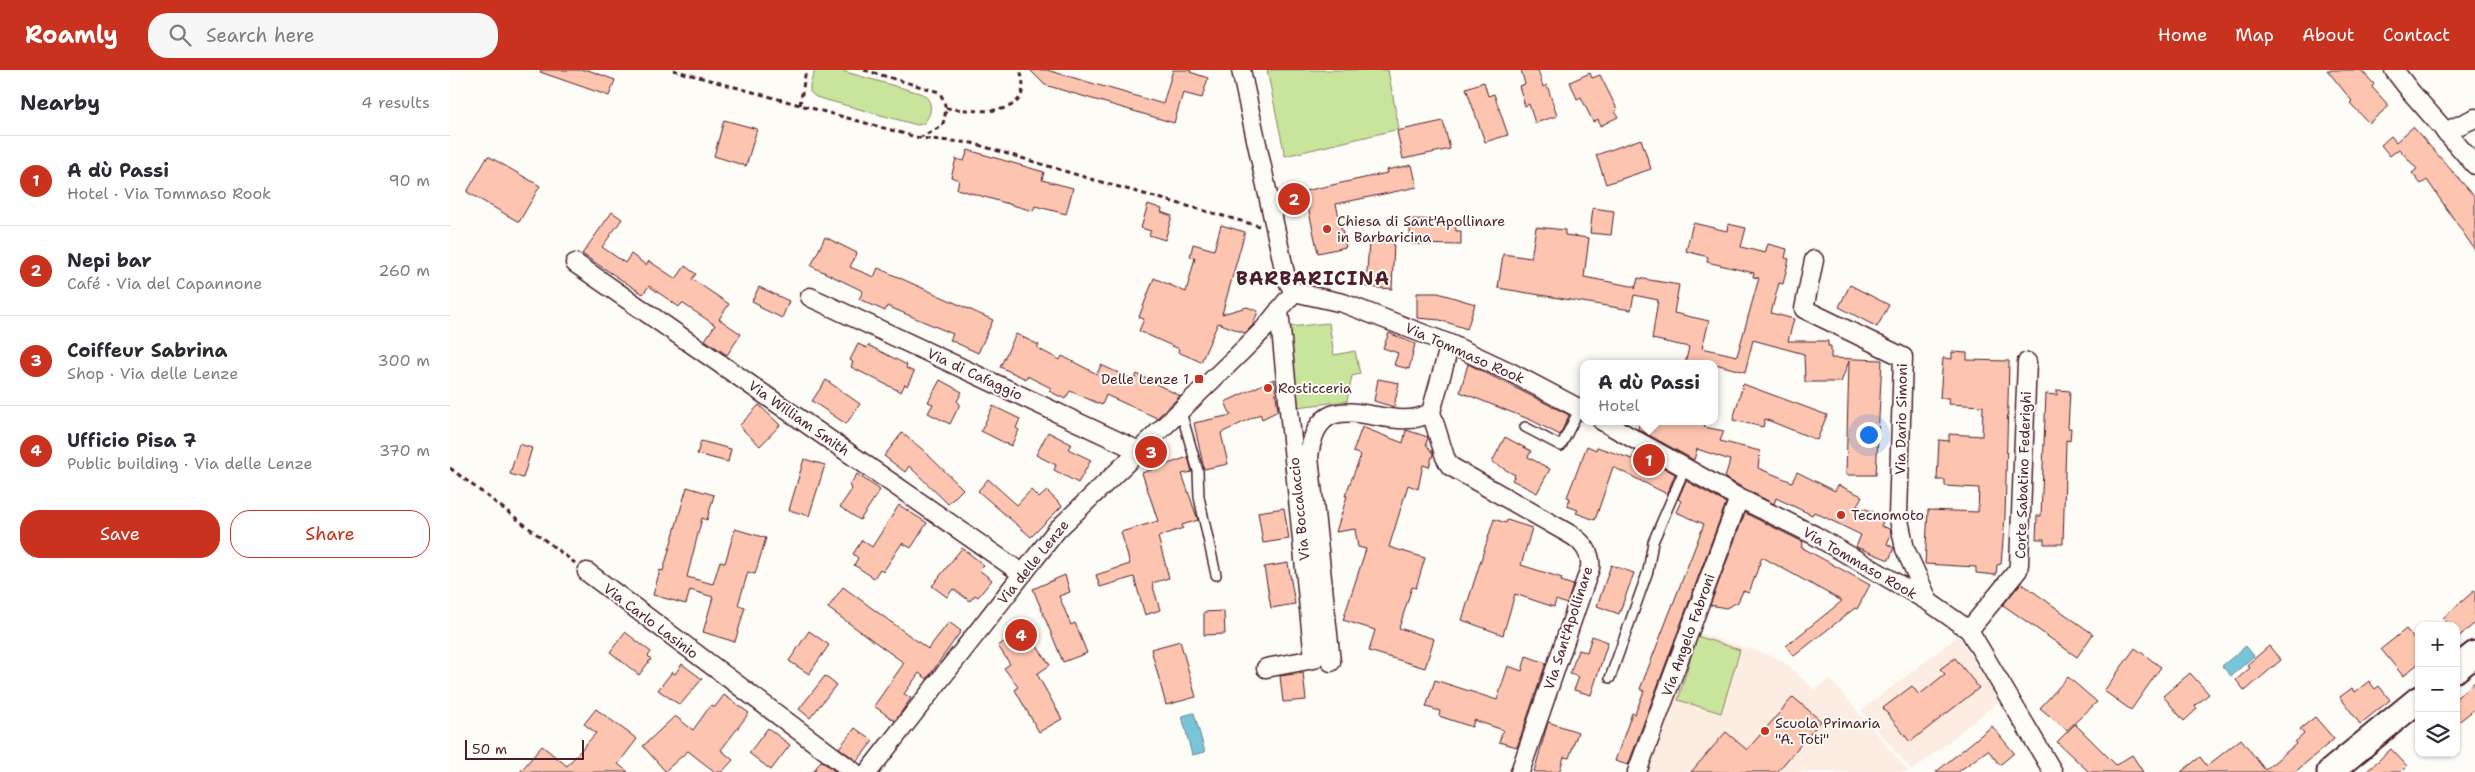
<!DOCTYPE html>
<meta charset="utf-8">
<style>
body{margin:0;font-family:"Shantell Sans",sans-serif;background:#f7f7f7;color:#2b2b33}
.controls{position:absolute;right:15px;bottom:15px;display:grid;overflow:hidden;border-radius:10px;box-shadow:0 1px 4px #0004}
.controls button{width:45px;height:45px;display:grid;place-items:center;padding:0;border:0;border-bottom:1px solid #e1e1e2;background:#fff;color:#2b2b33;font:25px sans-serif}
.scale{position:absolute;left:15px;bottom:12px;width:119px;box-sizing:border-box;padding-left:5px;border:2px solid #4a1f2b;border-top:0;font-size:14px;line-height:18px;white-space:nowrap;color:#4a1f2b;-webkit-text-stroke:4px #fdfcf7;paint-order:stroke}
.you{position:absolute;left:1418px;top:364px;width:18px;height:18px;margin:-12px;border:4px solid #fff;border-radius:50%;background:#1a73e8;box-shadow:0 0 0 8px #1a73e833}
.badge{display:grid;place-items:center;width:32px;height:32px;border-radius:50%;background:#c8321e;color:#fff;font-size:16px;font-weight:700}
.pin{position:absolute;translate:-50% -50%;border:2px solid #fff;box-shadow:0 1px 5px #0006}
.popup{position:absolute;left:1130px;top:290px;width:138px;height:65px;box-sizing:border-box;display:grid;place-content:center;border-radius:10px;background:#fff;filter:drop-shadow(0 1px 4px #0005);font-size:16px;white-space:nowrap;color:#7c7c81}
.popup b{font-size:19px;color:#2b2b33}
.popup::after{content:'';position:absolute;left:50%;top:100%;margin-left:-10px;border:10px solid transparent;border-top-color:#fff}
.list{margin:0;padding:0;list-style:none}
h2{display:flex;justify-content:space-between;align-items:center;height:65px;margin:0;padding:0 20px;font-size:21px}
h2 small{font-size:16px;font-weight:400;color:#7c7c81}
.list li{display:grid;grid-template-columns:32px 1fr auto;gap:15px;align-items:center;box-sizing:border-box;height:90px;padding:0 20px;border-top:1px solid #e1e1e2}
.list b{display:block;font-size:19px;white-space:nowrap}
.list p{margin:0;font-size:16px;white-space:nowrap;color:#7c7c81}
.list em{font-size:16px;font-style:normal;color:#7c7c81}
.actions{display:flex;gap:10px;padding:15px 20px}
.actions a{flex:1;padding:11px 0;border:1px solid #c8321e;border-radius:20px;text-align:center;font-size:18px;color:#c8321e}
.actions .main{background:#c8321e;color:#fff}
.icon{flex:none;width:28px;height:28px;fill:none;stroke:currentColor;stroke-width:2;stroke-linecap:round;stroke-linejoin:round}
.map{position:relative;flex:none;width:2025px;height:702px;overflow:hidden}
header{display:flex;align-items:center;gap:30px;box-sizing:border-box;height:70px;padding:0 25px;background:#c8321e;color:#fff}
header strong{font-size:24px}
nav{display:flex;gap:28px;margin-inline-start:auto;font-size:18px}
.search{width:350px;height:45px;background:#f7f7f7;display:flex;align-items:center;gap:12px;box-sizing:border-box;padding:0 18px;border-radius:20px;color:#7c7c81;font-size:19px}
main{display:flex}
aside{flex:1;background:#fff}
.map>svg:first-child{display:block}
</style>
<header>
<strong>Roamly</strong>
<div class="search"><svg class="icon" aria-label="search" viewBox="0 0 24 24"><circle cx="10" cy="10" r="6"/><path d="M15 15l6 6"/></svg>Search here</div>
<nav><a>Home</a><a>Map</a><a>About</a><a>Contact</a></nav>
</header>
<main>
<aside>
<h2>Nearby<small>4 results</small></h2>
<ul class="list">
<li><span class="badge">1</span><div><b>A dù Passi</b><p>Hotel · Via Tommaso Rook</p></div><em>90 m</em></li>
<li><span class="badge">2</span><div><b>Nepi bar</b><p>Café · Via del Capannone</p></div><em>260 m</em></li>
<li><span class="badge">3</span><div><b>Coiffeur Sabrina</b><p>Shop · Via delle Lenze</p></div><em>300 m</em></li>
<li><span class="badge">4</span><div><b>Ufficio Pisa 7</b><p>Public building · Via delle Lenze</p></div><em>370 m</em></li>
</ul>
<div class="actions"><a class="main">Save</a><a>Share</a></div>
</aside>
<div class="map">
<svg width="2025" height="702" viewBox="0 0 2025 702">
<rect width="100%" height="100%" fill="#fdfcf7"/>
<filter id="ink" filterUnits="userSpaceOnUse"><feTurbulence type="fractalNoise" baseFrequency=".02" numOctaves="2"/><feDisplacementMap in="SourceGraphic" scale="10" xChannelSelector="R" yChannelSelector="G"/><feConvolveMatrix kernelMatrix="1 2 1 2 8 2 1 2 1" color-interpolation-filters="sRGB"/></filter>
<g filter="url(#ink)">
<!-- built -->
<path fill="#fdece2" d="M1243,561L1324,587L1338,595L1364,620L1380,609L1459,702H1191Z
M1508,566L1549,631L1462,701L1411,641Z"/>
<!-- green -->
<path fill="#c9e59c" stroke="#8a8264" d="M365,0H389L473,24C484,33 482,44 473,54L467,55L366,27L360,22V14Z
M817,0H938L949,59L835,86Z
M879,253L884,285L905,281L910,304L902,306L897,331L847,337L839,257Z
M1247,566L1290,580L1271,643L1228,630Z"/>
<!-- water -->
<path fill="#79c5d8" stroke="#668393" d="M1796,576L1804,586L1781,606L1772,596Z
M744,643L755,682L742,685L732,646Z"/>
<!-- building -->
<path fill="#fdc5b0" stroke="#4a1f2b" d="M91,0H138L165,10L159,26L90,2Z
M580,0H597L713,34L723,0H741L740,2L758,8L752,28L733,23L724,53L595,15Z
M1071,0H1088L1093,17L1097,15L1107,46L1085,53L1079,34L1075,36L1069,16L1075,14Z
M1877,0H1911L1924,14L1922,17L1939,36L1919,53L1900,33L1902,31Z
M1140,3L1142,8L1150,5L1167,39L1165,41L1168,47L1150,56L1148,49L1143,52L1131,27L1127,29L1120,12Z
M1034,12L1038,26L1044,24L1058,65L1035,72L1016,18Z
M274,50L307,59L296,96L264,86Z
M993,51L1000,79L953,89L947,61Z
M1963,57L2025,127V180L1977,110L1971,114L1962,103L1967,99L1949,79L1940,86L1931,75L1941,66L1946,72Z
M1191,69L1201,99L1156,114L1146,85Z
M518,80L594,102L592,110L623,118L616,144L585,136L583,141L507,119L509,110L501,107L506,89L514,91Z
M38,86L90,116L69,152L17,122Z
M962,95L967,117L886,134L896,177L868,183L858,137L836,141L832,126L937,103L936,100Z
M698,134L712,139L711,142L722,146L715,170L699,165L701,161L691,158Z
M1143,138L1164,141L1161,165L1140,163Z
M162,142L172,149L152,177L175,193L181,184L196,195L199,191L226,209L235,196L246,204L242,209L279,234L269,249L291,264L277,285L255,270L265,255L232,233L229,237L199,216L193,224L132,184Z
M959,149L1005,150L1006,161H1011V175L961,174Z
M1243,153L1277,161L1278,154L1296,158L1291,177L1315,183L1318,174L1337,179L1335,188L1339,189L1333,214L1329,213L1321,243L1344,249L1338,271H1378V276H1381V288L1432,290L1426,405H1396L1399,291L1391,312H1355L1354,284L1303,270L1295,302L1265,294H1235L1239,277L1202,269L1208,230L1184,225L1181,240L1048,218L1053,184L1081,188L1086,157L1115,160V165L1139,168L1134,207L1186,217L1185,219L1188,208L1229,215L1224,243L1259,251L1252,278L1287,286L1309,208L1303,207L1304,203L1257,192L1258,187L1236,181Z
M771,155L795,162L772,244L797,237L808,241L803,255L795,263L768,253L751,292L728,282L729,279L689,261L694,249L689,247L704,208L736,222L745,188L740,187L743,174L764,180Z
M375,167L407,183L400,197L424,207L428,198L543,250L528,283L500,270L503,264L437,236L435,241L409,229L413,221L361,196Z
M919,171L944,172L942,219L916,217Z
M1400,215L1439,235L1427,257L1389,237Z
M309,217L339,231L332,248L309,237L310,235L302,231Z
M967,223H988L1025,234L1017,259L990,250L967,248Z
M939,263L965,274L959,299L944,295L948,283L933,278Z
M566,264L589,275L587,278L610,290L612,286L647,304L651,295L684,310L687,304L730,326L707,348L656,325L652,335L620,321L615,329L599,321L601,318L577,306L576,309L550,297Z
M408,274L417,278L418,275L457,295L456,298L464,302L457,316L455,314L451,322L401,297L403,292L400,290Z
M1502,282L1517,283V290L1559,291L1555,447L1551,494L1547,495L1546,505L1526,503V497L1475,494L1478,440L1528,442L1529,418L1495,416V410H1487L1489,370L1499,371V364L1532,366L1533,336L1498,334L1499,328H1490L1493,288L1502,289Z
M1018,294L1119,345L1110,365L1081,350L1010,322Z
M824,309L828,341L812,349L810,344L771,363L778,394L754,399L744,353L781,345L775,332Z
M928,309L949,313L944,337L924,331Z
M376,310L410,334L396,354L362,331Z
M490,310L512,322L507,331L510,334L500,354L478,343L483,334L478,332Z
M1293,314L1377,345L1367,370L1315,349L1313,357L1283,350Z
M1607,320L1620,321L1618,358H1621L1620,371L1616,370L1613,474H1594V469H1586L1587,446H1591L1596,324L1607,325Z
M309,335L330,355L310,376L289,356Z
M543,336L570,349L566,358L569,360L561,376L531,361Z
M1190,351H1256L1254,357L1274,361L1270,371L1310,381L1308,398L1342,412L1347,402L1385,421L1388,415L1412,426L1407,436L1435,446L1431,456L1440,459L1441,464L1437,474L1444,478L1439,490L1406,477L1411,465L1364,442L1362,445L1326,428L1324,434L1275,408L1280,390L1247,379L1244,390L1188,359Z
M912,357L953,373L956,360L978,367L976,374L983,384L979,397L973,395L968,419L958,415L939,477L975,488L966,518L962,517L949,558L984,569L975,598L919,581L925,560L893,550L916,479L908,477L905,459L886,462L897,426H895L911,385L903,382Z
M598,362L621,374L618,379L641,390L628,413L604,400L606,395L586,385Z
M452,363L472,379L513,419L498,434L459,396L455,402L434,386Z
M1055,367L1081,381L1078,387L1100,399L1087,423L1062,410L1065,405L1042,392Z
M251,371L281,379L278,392L247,384Z
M69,374L82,378L73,408L60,404Z
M1137,376L1146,380L1147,377L1182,389L1185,382L1225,404L1217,424L1163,397L1145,450L1126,443L1128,440L1117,436L1120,428L1117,427Z
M738,387L742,402L732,404L748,450L732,455L733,458L708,467L719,508L702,513L710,540L695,545L684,507L650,517L646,505L680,494L671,462L708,451L692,403Z
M354,389L375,395L359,446L339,440Z
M407,404L430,420L410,450L390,437L402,419L399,416Z
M538,409L567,435L581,420L589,428L597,421L612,436L581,467L528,421Z
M1236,411L1276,433L1178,695L1165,691L1182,643L1185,644L1194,621L1190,619L1254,454L1226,442L1231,431L1228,429Z
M237,417L264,425L257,450L252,448L237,507L263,514L270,491L275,493L285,459L316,468L305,504L298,502L288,535L295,537L285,572L253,562L263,527L240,520L236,534L203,525L210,500L213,501Z
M449,435L477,453L461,478L452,473L433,502L430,499L424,508L404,495L408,488L403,484L412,470L422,477Z
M834,438L839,469L813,473L808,442Z
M1295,443L1353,472L1351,477L1420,515L1407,539L1405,538L1344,586L1336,576L1392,531L1312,487L1299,523L1293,521L1288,532L1276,538L1260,535Z
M1044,449L1056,453L1057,450L1082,458L1071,495L1112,508L1111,511L1123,515L1117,534L1106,530L1104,537L1065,524L1053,565L1012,550Z
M512,478L534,495L529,500L542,510L528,527L525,525L520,531L503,519L497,527L482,516Z
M838,493L845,534L821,538L814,497Z
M1161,495L1184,503L1169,544L1147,536Z
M615,505L620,522L609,526L621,555L625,553L637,583L613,592L583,519Z
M1571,513L1643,564L1627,587L1553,535Z
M393,517L478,579L499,552L511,561L477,609L469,603L454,624L461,628L445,651L424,636L454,593L378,538Z
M2025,520V553L2006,569V556H1999L1993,548Z
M774,541L775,564L754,565V542Z
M574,558L600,595L587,604L612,649L589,662L565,620L568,617L554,598L560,594L548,576Z
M1956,559L1969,575V593L1953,606L1931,579Z
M359,561L379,575L359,604L339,591Z
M175,562L201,582L198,586L201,589L189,605L160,582Z
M1142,566L1158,572L1141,625L1124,620L1129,607L1120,604L1128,580L1137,582Z
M730,571L746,627L716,635L701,579Z
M1819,576L1831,590L1795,621L1786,610L1800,598L1797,595Z
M1685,578L1711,597L1681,640L1654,621Z
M1076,586L1096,593L1067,677L1049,672L1053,660L1024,650L1022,657L989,646L990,641L976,637L985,610L1047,630L1058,596L1072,601Z
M1505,588L1529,618L1460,672L1433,638L1462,616L1469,625L1495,604L1490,599Z
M232,594L252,609L230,635L208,620L222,602L225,604Z
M853,603L856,630L833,632L830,606Z
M1740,603L1759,624L1745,636L1747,639L1734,651L1713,626Z
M375,606L386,615L360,648L349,639Z
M1618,607L1647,632L1617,660L1590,638Z
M1919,611L1925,619L1929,616L1940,630L1910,654L1890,627L1902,618L1905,622Z
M2025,612V639L2006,654V628Z
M274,625L299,643L271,680L283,690L272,702H265L238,681L215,701L193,676L225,646L243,660L261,635L265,637Z
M1343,627L1371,651L1327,702H1241L1276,662L1297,680Z
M146,639L187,669L168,694L178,702H70L92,676L117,696L146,663L134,654Z
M1865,647L1884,669L1845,702H1731L1750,687L1757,696L1791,669L1815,700L1846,674L1845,672L1854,664L1850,659Z
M1098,652L1128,662L1119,688L1114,687L1109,702H1084Z
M1625,654L1666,695L1682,685L1693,702H1639L1607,672Z
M1542,656L1564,683L1550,695L1538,680L1508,702H1486Z
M318,658L340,675L321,700L299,683Z
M405,658L423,671L407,691L389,678Z
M1941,679L1957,696L1951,702H1916Z
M371,691L386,702H363Z"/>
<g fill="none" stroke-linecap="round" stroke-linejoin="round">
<!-- lane casing -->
<g stroke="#4a1f2b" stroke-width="12">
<path id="lane" d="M731,342L748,401L749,427L766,505
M1075,357L1111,376L1130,338
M1160,608L1198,501L1203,472L1235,398"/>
</g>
<!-- street casing -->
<g stroke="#4a1f2b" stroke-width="21">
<path id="street" d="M1944,0L1961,22L2025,95
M1995,62L2025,48
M1364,190L1354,239L1453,287L1448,445L1455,479L1479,532
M125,193L573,504
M844,222L893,233L1000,274L1060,302L1134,341
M360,227L689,381
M981,342L995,387L1000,396L1123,466C1133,473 1142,484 1140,498L1070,702
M981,342L1000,274
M1152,351L1289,428L1364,465L1479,532L1519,560L1603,702
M137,502L404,702
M1519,560L1568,500L1569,494L1577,292
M881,592L859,387C869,302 938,370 981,342
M816,598L864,589L829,240
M418,702L607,460L789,284L814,259L844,222L836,208L791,0
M1187,702L1289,428"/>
</g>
<!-- secondary casing -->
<g stroke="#4a1f2b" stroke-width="29">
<path id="secondary" d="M2006,599L2025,584
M1880,702L1969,629"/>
</g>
<!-- path -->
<path stroke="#4a1f2b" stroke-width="3" stroke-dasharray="5 4" stroke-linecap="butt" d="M223,0L470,68L522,73L644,110L809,156
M414,0L489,22C497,34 497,42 492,56L471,67
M350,35L356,0
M496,38C525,41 587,51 570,0
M0,398L125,493"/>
<!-- lane -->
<use href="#lane" stroke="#fdfcf7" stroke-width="9"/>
<!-- street -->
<use href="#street" stroke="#fdfcf7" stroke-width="18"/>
<!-- secondary -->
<use href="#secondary" stroke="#fdfcf7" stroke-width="25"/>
</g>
</g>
<!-- markers -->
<g fill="#c8321e" stroke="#fdfcf7" stroke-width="2">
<circle cx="877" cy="159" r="5"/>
<rect x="744" y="304" width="10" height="10" rx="2.5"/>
<circle cx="818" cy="318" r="5"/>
<circle cx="1391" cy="445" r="5"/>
<circle cx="1315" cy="661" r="5"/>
</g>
<g text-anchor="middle" stroke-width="4" stroke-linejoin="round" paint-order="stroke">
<!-- poi labels -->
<g font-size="14" fill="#4a1f2b" stroke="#fdfcf7" text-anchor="start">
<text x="887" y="156">Chiesa di Sant'Apollinare<tspan x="887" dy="16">in Barbaricina</tspan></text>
<text x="739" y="314" text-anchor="end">Delle Lenze 1</text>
<text x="828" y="323">Rosticceria</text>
<text x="1401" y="450">Tecnomoto</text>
<text x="1325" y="658">Scuola Primaria<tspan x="1325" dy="16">"A. Toti"</tspan></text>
</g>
<!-- street labels -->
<g font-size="14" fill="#4a1f2b" stroke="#fdfcf7">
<text transform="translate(1015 283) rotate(24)" y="5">Via Tommaso Rook</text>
<text transform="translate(525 304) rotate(25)" y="5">Via di Cafaggio</text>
<text transform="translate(349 348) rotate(35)" y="5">Via William Smith</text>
<text transform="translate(1451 349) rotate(-89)" y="5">Via Dario Simoni</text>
<text transform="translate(1573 405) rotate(-88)" y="5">Corte Sabatino Federighi</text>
<text transform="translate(849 439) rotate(-96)" y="5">Via Boccalaccio</text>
<text transform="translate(583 492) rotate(-51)" y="5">Via delle Lenze</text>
<text transform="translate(1410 493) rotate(30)" y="5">Via Tommaso Rook</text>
<text transform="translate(201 551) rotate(37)" y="5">Via Carlo Lasinio</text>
<text transform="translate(1118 558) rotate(-72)" y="5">Via Sant'Apollinare</text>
<text transform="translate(1238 565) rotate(-70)" y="5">Via Angelo Fabroni</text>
</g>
<!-- district labels -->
<g font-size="19" font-weight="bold" letter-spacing="1" fill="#4a1f2b" stroke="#fdfcf7">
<text x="863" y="215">BARBARICINA</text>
</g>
</g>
</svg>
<div class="controls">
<button>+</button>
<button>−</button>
<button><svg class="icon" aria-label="layers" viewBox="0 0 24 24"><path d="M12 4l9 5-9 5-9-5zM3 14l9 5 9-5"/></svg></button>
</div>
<div class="scale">50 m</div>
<div class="you"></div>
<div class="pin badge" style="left:1199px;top:390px">1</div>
<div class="popup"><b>A dù Passi</b>Hotel</div>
<div class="pin badge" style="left:844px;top:129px">2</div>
<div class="pin badge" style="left:701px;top:382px">3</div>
<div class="pin badge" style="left:571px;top:565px">4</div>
</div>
</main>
